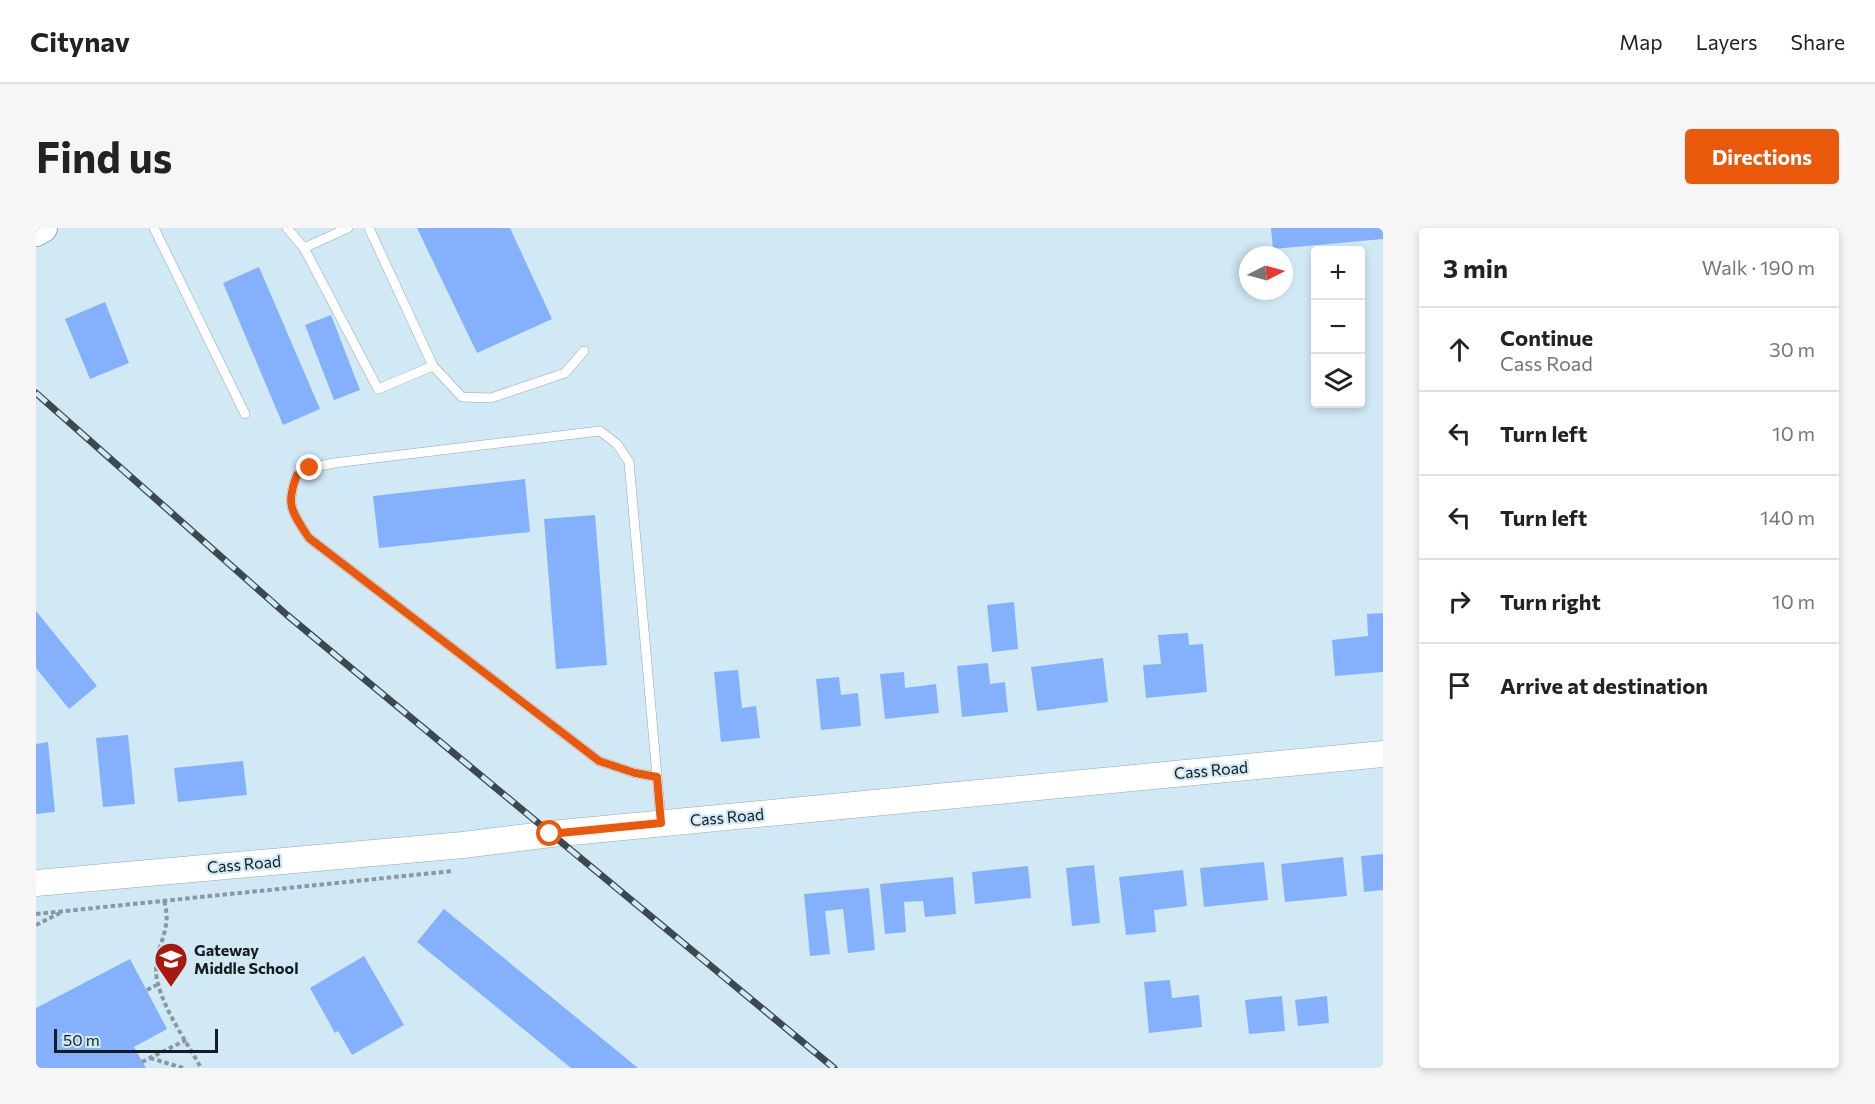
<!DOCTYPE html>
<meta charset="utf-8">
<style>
body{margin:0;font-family:Commissioner,sans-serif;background:#f6f6f6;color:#222}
.controls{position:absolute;right:18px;top:18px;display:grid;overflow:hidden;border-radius:6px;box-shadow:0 3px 9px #0003}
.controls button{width:54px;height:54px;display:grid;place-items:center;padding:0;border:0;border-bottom:2px solid #e0e0e0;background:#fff;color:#222;font:30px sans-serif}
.compass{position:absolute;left:1203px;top:18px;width:54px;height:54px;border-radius:50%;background:#fff;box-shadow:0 3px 9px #0003;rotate:84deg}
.scale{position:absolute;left:18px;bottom:15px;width:164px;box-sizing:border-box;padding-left:6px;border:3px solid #141c21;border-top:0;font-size:16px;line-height:21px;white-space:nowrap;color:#141c21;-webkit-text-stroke:4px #d1e9f5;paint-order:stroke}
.stop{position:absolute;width:18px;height:18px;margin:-14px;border:4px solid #ea580c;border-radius:50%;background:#fff}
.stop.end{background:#ea580c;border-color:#fff;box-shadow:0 2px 6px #0008}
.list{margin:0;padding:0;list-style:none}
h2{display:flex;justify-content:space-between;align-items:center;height:78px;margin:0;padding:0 24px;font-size:26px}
h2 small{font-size:20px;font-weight:400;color:#767676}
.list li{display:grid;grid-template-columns:39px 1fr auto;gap:18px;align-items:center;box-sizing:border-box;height:84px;padding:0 24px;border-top:2px solid #e0e0e0}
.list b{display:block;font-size:22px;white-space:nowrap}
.list p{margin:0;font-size:20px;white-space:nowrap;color:#767676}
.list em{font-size:20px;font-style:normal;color:#767676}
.icon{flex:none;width:33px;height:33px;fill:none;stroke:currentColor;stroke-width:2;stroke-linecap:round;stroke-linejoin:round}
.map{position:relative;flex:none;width:1347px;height:840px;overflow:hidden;border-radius:6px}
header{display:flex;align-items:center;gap:36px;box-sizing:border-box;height:84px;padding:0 30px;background:#fff;border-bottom:2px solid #e0e0e0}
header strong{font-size:28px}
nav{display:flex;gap:33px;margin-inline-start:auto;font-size:21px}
.intro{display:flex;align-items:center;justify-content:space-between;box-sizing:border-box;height:144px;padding:0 36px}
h1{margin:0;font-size:42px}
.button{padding:15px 27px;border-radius:6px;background:#ea580c;color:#fff;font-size:21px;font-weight:700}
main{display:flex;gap:36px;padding:0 36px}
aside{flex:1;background:#fff;border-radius:6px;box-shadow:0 3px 9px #0003}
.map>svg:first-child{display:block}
</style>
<header>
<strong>Citynav</strong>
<nav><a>Map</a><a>Layers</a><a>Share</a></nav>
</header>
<div class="intro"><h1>Find us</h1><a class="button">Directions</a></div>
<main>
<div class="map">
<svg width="1347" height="840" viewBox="0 0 1347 840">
<rect width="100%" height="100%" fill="#d1e9f5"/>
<!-- building -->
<path fill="#85b0fe" d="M381,0H474L516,91L441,125Z
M1235,0H1347V11L1237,21Z
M223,39L284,181L247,197L187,55Z
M69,74L93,135L54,151L29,91Z
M295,87L324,162L298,172L269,97Z
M489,251L494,304L343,320L337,268Z
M559,287L571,437L520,441L508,291Z
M978,374L982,421L956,424L951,377Z
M0,383L61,458L33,481L0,440Z
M1347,385V444L1299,448L1296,412L1332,408L1331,386Z
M1152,405L1153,417L1167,416L1171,464L1110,470L1107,437L1125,436L1122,407Z
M1067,430L1072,474L1001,483L995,439Z
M952,435L954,456L969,454L972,484L926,489L921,438Z
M702,442L706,480L720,478L724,510L685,514L678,444Z
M868,444L869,460L900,456L903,485L849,491L844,446Z
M803,449L805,467L822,465L825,498L785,502L780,451Z
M92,507L99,576L67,579L60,510Z
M12,514L19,584L0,586V516Z
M207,533L211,567L142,574L138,540Z
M1347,626V662L1328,664L1325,628Z
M1307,629L1311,668L1249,674L1245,636Z
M1228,634L1232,672L1168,679L1164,640Z
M1058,637L1064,695L1036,698L1030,640Z
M992,638L995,670L939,676L936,644Z
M1147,642L1151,678L1118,682L1120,704L1090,707L1083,649Z
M917,649L920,686L889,689L887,673L868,674L870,704L849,706L844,656Z
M833,660L839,722L812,725L807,681L789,683L794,726L774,728L768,666Z
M408,681L602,840H535L381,714Z
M328,728L368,797L316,827L302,803L299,805L274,760Z
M94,731L131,801L98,819L110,840H0V780Z
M1134,752L1136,770L1163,767L1166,799L1113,805L1108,754Z
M1246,768L1249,803L1213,806L1209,772Z
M1291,768L1293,795L1262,798L1259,772Z"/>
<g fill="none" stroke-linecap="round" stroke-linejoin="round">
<!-- lane casing -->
<g stroke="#92a8b4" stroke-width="10">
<path id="lane" d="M118,0L209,186
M251,0L268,20L312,0
M268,20L342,161L397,138L333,0
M397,138L426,169L455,170L529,145L548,123
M621,549L599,545L563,533L273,310C256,284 249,277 261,247L274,240L298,235L564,203L581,216L593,234L625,593"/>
</g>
<!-- secondary casing -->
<g stroke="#92a8b4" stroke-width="27">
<path id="secondary" d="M0,655L427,617L515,606L1347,526"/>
</g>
<!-- primary casing -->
<g stroke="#92a8b4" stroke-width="30">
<path id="primary" d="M0,4L7,0"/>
</g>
<!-- path -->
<path stroke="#8799a2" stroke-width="4" stroke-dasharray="4.5 3" stroke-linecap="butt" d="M128,673C137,701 120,716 120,742C120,771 151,814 165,840
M0,686L417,643
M0,697L24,685
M111,762L122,756
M114,830L147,840
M106,834L150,812"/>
<!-- lane -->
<use href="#lane" stroke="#fff" stroke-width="9"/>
<!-- secondary -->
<use href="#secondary" stroke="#fff" stroke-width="26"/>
<!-- primary -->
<use href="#primary" stroke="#fff" stroke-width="28"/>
<!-- rail casing -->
<g stroke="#3d494f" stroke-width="7">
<path id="rail" d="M0,165L251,387L798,840"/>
</g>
<!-- rail -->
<use href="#rail" stroke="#d1e9f5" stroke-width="4.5" stroke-dasharray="14" stroke-linecap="butt"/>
</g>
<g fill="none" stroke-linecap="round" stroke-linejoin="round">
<!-- route -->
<path stroke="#ea580c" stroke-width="8" d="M274,240L261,247C249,277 256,284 273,310L563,533L599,545L621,549L625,595L514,606"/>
</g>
<!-- icons -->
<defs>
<g id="school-pin" transform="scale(1.725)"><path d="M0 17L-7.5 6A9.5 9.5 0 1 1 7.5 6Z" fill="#a9170e" stroke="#d1e9f5"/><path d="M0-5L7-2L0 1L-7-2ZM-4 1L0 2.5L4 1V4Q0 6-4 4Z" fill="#fff"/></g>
</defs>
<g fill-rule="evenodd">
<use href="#school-pin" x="135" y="731"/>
</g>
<g text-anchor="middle" stroke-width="4.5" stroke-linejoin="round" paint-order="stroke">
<!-- street labels -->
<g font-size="16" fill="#141c21" stroke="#d1e9f5">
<text transform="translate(1175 542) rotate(-5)" y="6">Cass Road</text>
<text transform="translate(691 589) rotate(-5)" y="6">Cass Road</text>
<text transform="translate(208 636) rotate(-5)" y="6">Cass Road</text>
</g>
<!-- poi labels -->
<g font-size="16" font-weight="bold" fill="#141c21" stroke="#d1e9f5" text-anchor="start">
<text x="158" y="728">Gateway<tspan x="158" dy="18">Middle School</tspan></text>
</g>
</g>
</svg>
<div class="controls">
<button>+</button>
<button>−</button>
<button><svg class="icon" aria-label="layers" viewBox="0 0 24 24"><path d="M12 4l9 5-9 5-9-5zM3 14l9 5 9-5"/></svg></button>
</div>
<svg class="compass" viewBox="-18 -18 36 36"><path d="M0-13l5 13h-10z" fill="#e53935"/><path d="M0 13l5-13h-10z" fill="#767676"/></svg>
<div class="scale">50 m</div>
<div class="stop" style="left:514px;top:606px"></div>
<div class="stop end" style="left:274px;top:240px"></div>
</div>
<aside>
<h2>3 min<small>Walk · 190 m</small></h2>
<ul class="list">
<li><svg class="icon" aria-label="ahead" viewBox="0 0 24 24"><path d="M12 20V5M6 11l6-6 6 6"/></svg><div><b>Continue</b><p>Cass Road</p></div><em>30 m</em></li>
<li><svg class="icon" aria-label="left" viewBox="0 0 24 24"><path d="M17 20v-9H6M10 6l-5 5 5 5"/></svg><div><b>Turn left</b></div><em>10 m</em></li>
<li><svg class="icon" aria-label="left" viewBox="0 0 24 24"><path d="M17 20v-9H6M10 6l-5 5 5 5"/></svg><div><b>Turn left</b></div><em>140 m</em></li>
<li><svg class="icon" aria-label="right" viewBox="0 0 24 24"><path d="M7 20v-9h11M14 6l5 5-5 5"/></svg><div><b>Turn right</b></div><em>10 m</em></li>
<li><svg class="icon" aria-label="arrive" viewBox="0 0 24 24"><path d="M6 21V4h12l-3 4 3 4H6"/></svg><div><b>Arrive at destination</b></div></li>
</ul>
</aside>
</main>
